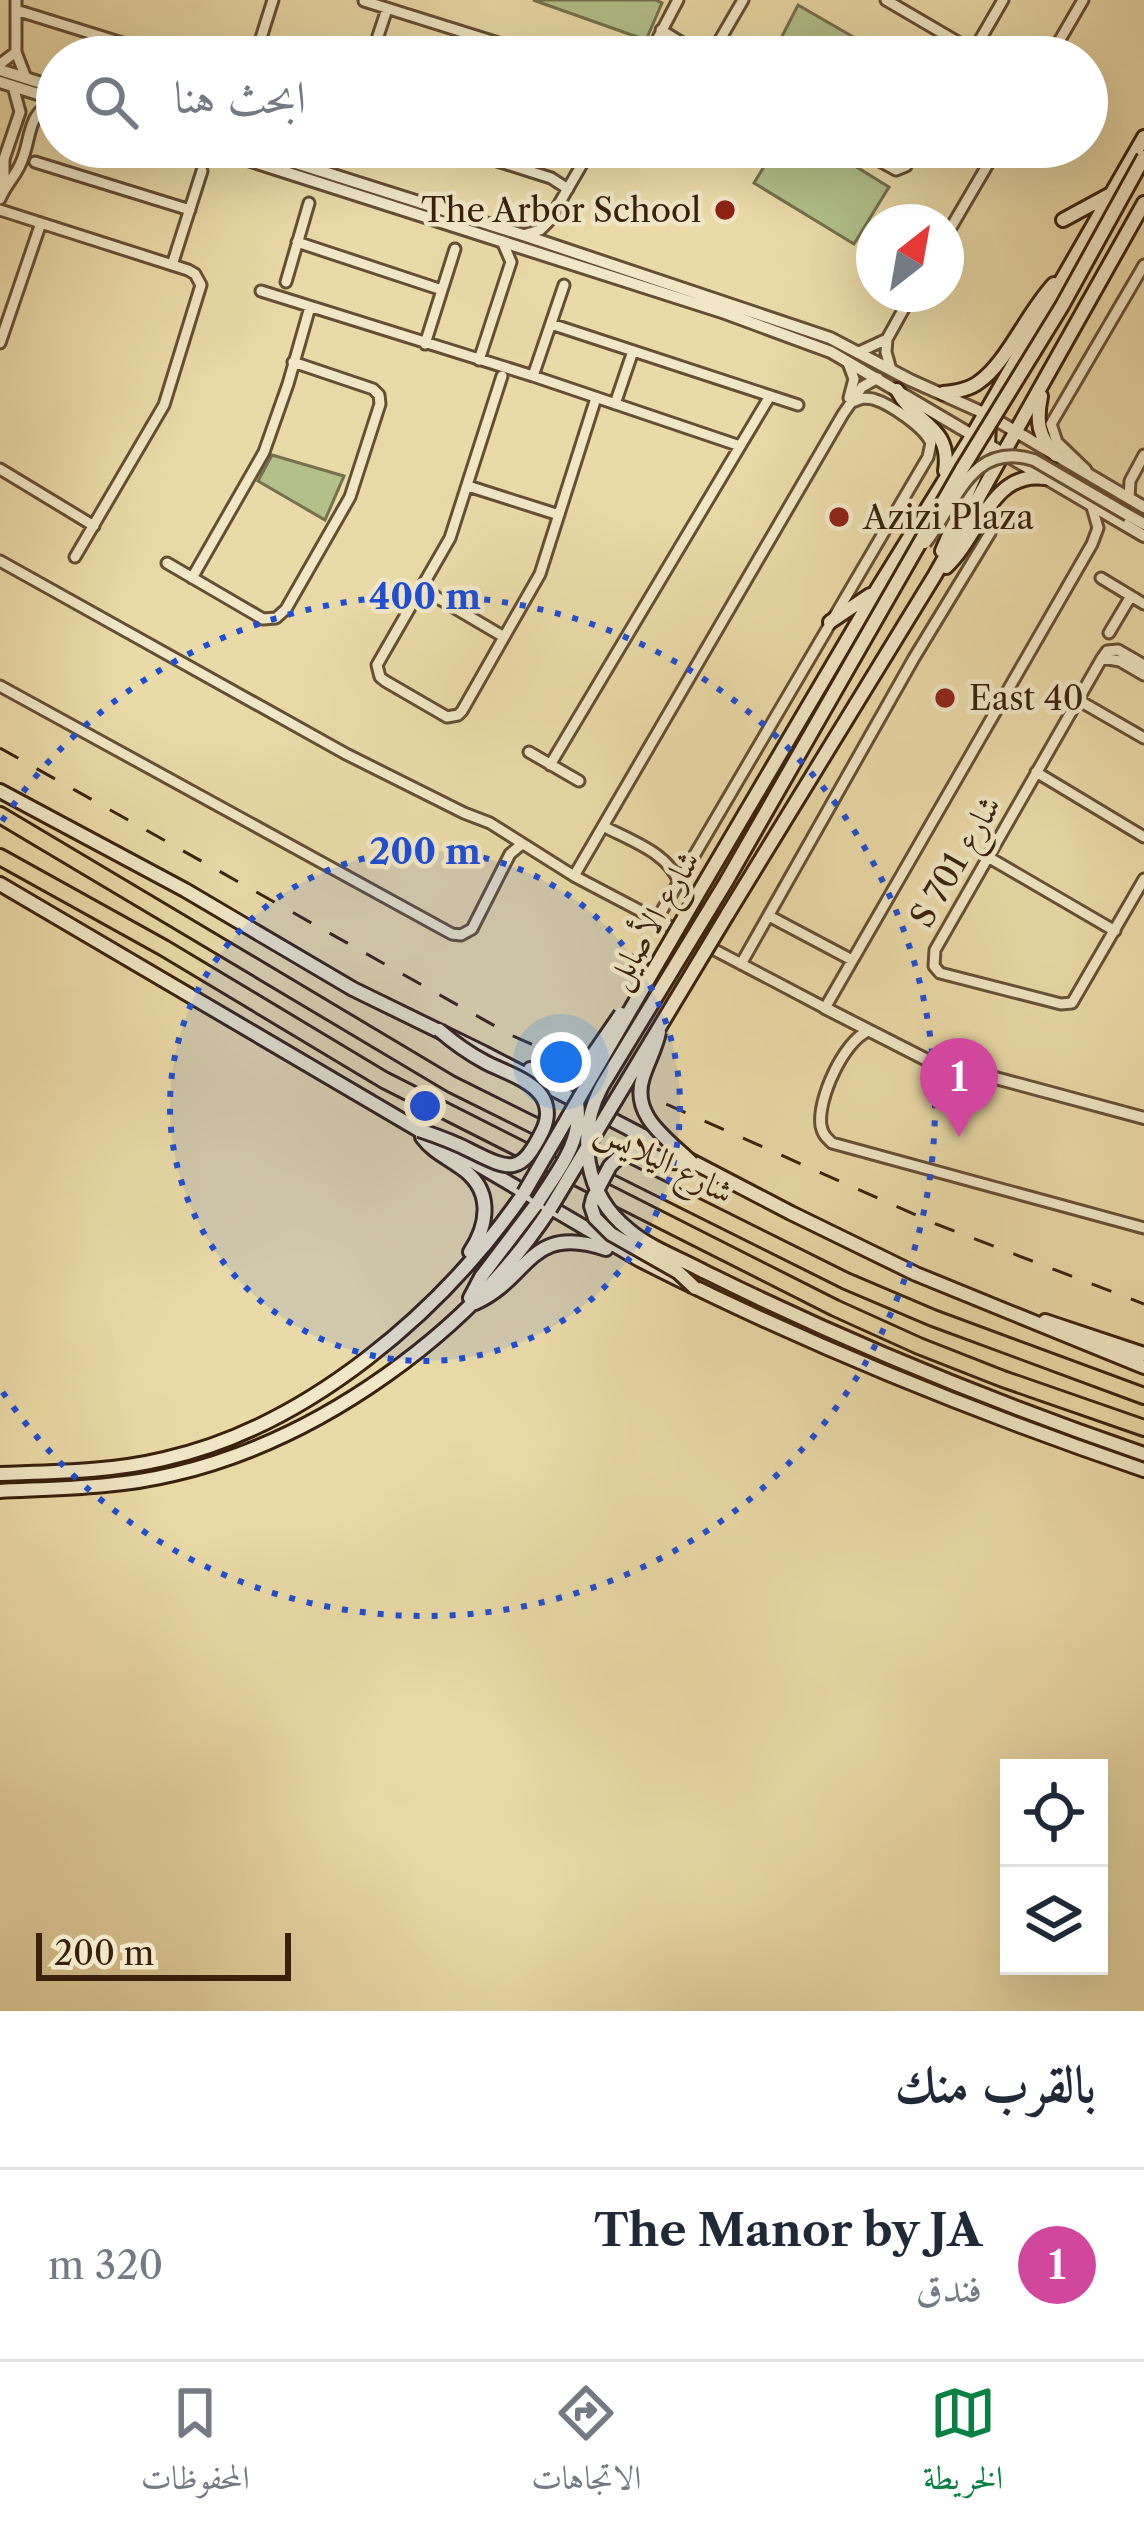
<!DOCTYPE html>
<html lang="ar">
<meta charset="utf-8">
<style>
body{margin:0;font-family:"Libre Caslon Text",Amiri,serif;background:#f2f2f3;color:#1f2937;direction:rtl}
.controls{position:absolute;right:36px;bottom:36px;display:grid;overflow:hidden;border-radius:0px;box-shadow:0 12px 48px #0002}
.controls button{width:108px;height:108px;display:grid;place-items:center;padding:0;border:0;border-bottom:3px solid #e0e1e3;background:#fff;color:#1f2937;font:60px sans-serif}
.compass{position:absolute;left:856px;top:204px;width:108px;height:108px;border-radius:50%;background:#fff;box-shadow:0 12px 48px #0002;rotate:31deg}
.scale{position:absolute;left:36px;bottom:30px;width:255px;box-sizing:border-box;padding-left:12px;border:6px solid #39210d;border-top:0;font-size:33px;line-height:42px;white-space:nowrap;color:#39210d;-webkit-text-stroke:9px #f1e7c6;paint-order:stroke}
.you{position:absolute;left:561px;top:1062px;width:42px;height:42px;margin:-30px;border:9px solid #fff;border-radius:50%;background:#1a73e8;box-shadow:0 0 0 18px #1a73e833}
.badge{display:grid;place-items:center;width:78px;height:78px;border-radius:50%;background:#0b8043;color:#fff;font-size:39px;font-weight:700}
.pin{position:absolute;translate:-50% -99px;filter:drop-shadow(0 3px 6px #0008)}
.pin::after{content:'';position:absolute;top:63px;width:42px;height:36px;background:inherit;clip-path:polygon(0 0,100% 0,50% 100%)}
.list{margin:0;padding:0;list-style:none}
h2{display:flex;justify-content:space-between;align-items:center;height:156px;margin:0;padding:0 48px;font-size:51px}
h2 small{font-size:39px;font-weight:400;color:#747a83}
.list li{display:grid;grid-template-columns:78px 1fr auto;gap:36px;align-items:center;box-sizing:border-box;height:192px;padding:0 48px;border-top:3px solid #e0e1e3}
.list b{display:block;font-size:45px;white-space:nowrap}
.list p{margin:0;font-size:39px;white-space:nowrap;color:#747a83}
.list em{font-size:39px;font-style:normal;color:#747a83}
.icon{flex:none;width:66px;height:66px;fill:none;stroke:currentColor;stroke-width:2;stroke-linecap:round;stroke-linejoin:round}
.map{position:relative;flex:none;width:1144px;height:2011px;overflow:hidden;direction:ltr}
.search{position:absolute;background:#fff;box-shadow:0 12px 48px #0002;left:36px;right:36px;top:36px;height:132px;display:flex;align-items:center;gap:30px;box-sizing:border-box;padding:0 42px;border-radius:66px;color:#747a83;font-size:45px}
.sheet{height:348px;background:#fff}
nav{display:flex;justify-content:space-around;align-items:center;box-sizing:border-box;height:168px;border-top:3px solid #e0e1e3;background:#fff;font-size:33px;color:#747a83}
nav a{display:grid;justify-items:center;gap:6px}
nav .on{color:#0b8043}
.map>svg:first-child{display:block}
</style>
<div class="map">
<svg width="1144" height="2011" viewBox="0 0 1144 2011">
<rect width="100%" height="100%" fill="#eadaa7"/>
<filter id="stains"><feTurbulence type="fractalNoise" baseFrequency=".00167" numOctaves="4"/><feColorMatrix values="0 0 0 0 .2 0 0 0 0 .09 0 0 0 0 .02 0 0 0 .5 -.17"/></filter>
<radialGradient id="worn" r=".72"><stop offset=".6" stop-color="#630" stop-opacity="0"/><stop offset="1" stop-color="#630" stop-opacity=".3"/></radialGradient>
<!-- green -->
<path fill="#b3c08a" stroke="#76704c" stroke-width="3" d="M533,0H656L662,3L646,40Z
M798,5L888,57H799L778,44Z
M776,147H824L889,187L854,244L754,183Z
M272,455L344,476L325,520L258,481Z"/>
<g fill="none" stroke-linecap="round" stroke-linejoin="round">
<!-- minor casing -->
<g stroke="#654f34" stroke-width="15">
<path id="minor" d="M16,0V52L26,78
M886,0L973,51
M364,1L543,57
M16,10L167,57
M661,30L705,57
M718,43L743,0
M255,57L273,0
M371,57L387,9
M648,57L678,0
M970,57L1003,0
M1050,57L1083,0
M0,64L16,52
M453,147L551,178L568,189
M854,147L896,170L906,166L918,147
M35,162L190,210
M4,188V159L20,112L13,86
M0,199C5,186 14,178 20,165C33,138 24,116 56,99
M0,210L188,270L195,274L201,285L164,405L75,557
M523,235L540,230L549,221L592,147
M946,236L998,147
M297,242L442,290
M172,265L202,171
M286,282L309,203
M261,291L533,376L740,446
M551,324L798,405
M887,339L886,352L891,370
M0,343L41,223
M425,344L455,249
M859,352L887,339L912,294
M479,360L511,262L502,241
M848,363L854,379L849,398
M502,376L450,538L377,665L380,677L385,681L447,717L458,715L462,711L540,574L596,398
M533,376L564,285
M615,404L633,351
M0,469L94,526
M1086,470L1057,442L1051,424L1144,265
M468,486L559,515
M1129,498L1130,481L1144,455
M0,561L346,754L464,813L490,823L574,876L825,1008L1092,544L1098,528L1092,507
M167,563L263,619L276,618L286,609L350,497L380,404L379,395L373,389L293,362
M192,578L264,452L288,384L310,307
M1101,578L1144,604
M421,588L504,637
M1109,633L1131,596
M1102,658L935,950L934,966L940,973L1061,1004L1072,1003L1144,879
M1102,658L1107,651L1118,650L1144,665
M1102,658L1120,661L1144,675
M0,686L452,934L461,935L472,929L510,854L522,844
M1078,700L1144,738
M529,752L579,781
M550,765L770,396
M1036,772L1144,837
M603,826C629,840 669,853 679,883
M988,857L1115,931
M574,876L843,414L862,387L878,378
M769,916L852,960
M657,919L928,457L931,443C924,427 890,404 873,399C863,397 860,399 852,402
M741,964L914,658L990,533L993,522L991,504
M868,1031C844,1041 817,1099 821,1126C823,1135 826,1137 832,1143L1144,1228"/>
</g>
<!-- tertiary casing -->
<g stroke="#654f34" stroke-width="16">
<path id="tertiary" d="M0,70L57,88
M0,82L57,100
M207,147L725,313L831,352L1144,536
M245,147L523,235L830,338L910,380L986,414L1144,507
M1128,515L1144,524
M825,1008L925,1059L1144,1118"/>
</g>
<!-- secondary casing -->
<g stroke="#39210d" stroke-width="18">
<path id="secondary" d="M1063,220L1109,195
M897,390C914,424 952,425 945,471
M943,393C955,392 969,390 979,382C1006,364 1028,311 1054,284
M1041,396C1036,421 1038,437 1056,455
M942,551L988,445L989,425
M946,567C979,537 991,470 1045,478
M830,622L870,595
M0,791L185,890L353,989L484,1053L791,1213L916,1274L1144,1367
M0,884L640,1260C803,1343 971,1411 1144,1470
M696,897L876,591L972,436L1144,137
M727,915L935,575L1144,203
M530,1069L550,1076L568,1074
M422,1137C432,1151 446,1157 460,1167C493,1189 489,1223 470,1252
M703,1271C846,1342 993,1402 1144,1454
M470,1298L481,1277L538,1202
M475,1303C531,1278 528,1223 606,1249
M1045,1321L1144,1354
M0,1474C55,1472 110,1472 164,1459C307,1427 442,1312 524,1193
M0,1491C58,1488 117,1488 174,1474C319,1440 468,1334 550,1209"/>
</g>
<!-- trunk casing -->
<g stroke="#39210d" stroke-width="20">
<path id="trunk" d="M0,815L451,1084L846,1281L933,1318L1144,1396
M0,857L164,948L384,1080L835,1308L919,1346L1003,1379L1144,1428"/>
</g>
<!-- minor -->
<use href="#minor" stroke="#f1e7c6" stroke-width="9"/>
<!-- tertiary -->
<use href="#tertiary" stroke="#f1e7c6" stroke-width="10"/>
<!-- secondary -->
<use href="#secondary" stroke="#f1e7c6" stroke-width="12"/>
<!-- trunk -->
<use href="#trunk" stroke="#eadaa7" stroke-width="14"/>
<!-- rail -->
<path stroke="#39210d" stroke-width="3" stroke-dasharray="21 21" stroke-linecap="butt" d="M0,748L511,1035L936,1224L1144,1304"/>
<!-- tertiary-bridge casing -->
<g stroke="#654f34" stroke-width="16" stroke-linecap="butt">
<path id="tertiary-bridge" d="M925,543C956,504 971,440 1034,460L1128,515"/>
</g>
<!-- secondary-bridge casing -->
<g stroke="#39210d" stroke-width="18" stroke-linecap="butt">
<path id="secondary-bridge" d="M659,1032C656,1048 648,1061 643,1077C630,1116 668,1139 692,1163
M568,1074L588,1062L621,1014
M419,1130C437,1136 454,1142 471,1151C511,1171 521,1175 543,1130C548,1119 549,1106 541,1095C529,1079 502,1071 485,1062C468,1053 453,1042 439,1030
M692,1163L670,1162L638,1150L622,1154L610,1166L593,1198L591,1206L595,1218L611,1234L678,1272L695,1288
M524,1193L696,897
M538,1202C558,1170 583,1142 577,1103
M550,1209L727,915
M703,1271C679,1258 650,1248 629,1230C584,1195 576,1134 602,1086L726,882L962,469L1062,306L1144,157"/>
</g>
<!-- tertiary-bridge -->
<use href="#tertiary-bridge" stroke="#f1e7c6" stroke-width="10"/>
<!-- secondary-bridge -->
<use href="#secondary-bridge" stroke="#f1e7c6" stroke-width="12"/>
</g>
<!-- distance rings -->
<circle cx="425" cy="1106" r="255" fill="#1d4ed8" fill-opacity=".12"/>
<g fill="none" stroke="#1d4ed8" stroke-width="6" stroke-dasharray="6 12">
<circle cx="425" cy="1106" r="255"/>
<path d="M2 821A510 510 0 1 1 2 1391"/>
</g>
<!-- markers -->
<g fill="#8f2418" stroke="#f1e7c6" stroke-width="4.5">
<circle cx="725" cy="210" r="12"/>
<circle cx="839" cy="517" r="12"/>
<circle cx="945" cy="698" r="12"/>
</g>
<g text-anchor="middle" stroke-width="9" stroke-linejoin="round" paint-order="stroke">
<!-- poi labels -->
<g font-size="33" fill="#39210d" stroke="#f1e7c6" text-anchor="start">
<text x="701" y="222" text-anchor="end">The Arbor School</text>
<text x="863" y="529">Azizi Plaza</text>
<text x="969" y="710">East 40</text>
</g>
<!-- street labels -->
<g font-size="33" fill="#39210d" stroke="#f1e7c6">
<text transform="translate(955 861) rotate(-60)" y="12">S 701 شارع</text>
<text transform="translate(652 919) rotate(-60)" y="12">شارع الأصايل</text>
<text transform="translate(665 1160) rotate(27)" y="12">شارع اليلايس</text>
</g>
</g>
<circle cx="425" cy="1106" r="18" fill="#1d4ed8" stroke="#f1e7c6" stroke-width="6"/>
<g font-size="36" text-anchor="middle" font-weight="bold" fill="#1d4ed8" stroke="#f1e7c6" stroke-width="9" stroke-linejoin="round" paint-order="stroke">
<text x="425" y="609">400 m</text>
<text x="425" y="864">200 m</text>
</g>
<rect width="100%" height="100%" filter="url(#stains)"/>
<rect width="100%" height="100%" fill="url(#worn)"/>
</svg>
<div class="controls">
<button><svg class="icon" aria-label="locate" viewBox="0 0 24 24"><circle cx="12" cy="12" r="6"/><path d="M12 2v4M12 18v4M2 12h4M18 12h4"/></svg></button>
<button><svg class="icon" aria-label="layers" viewBox="0 0 24 24"><path d="M12 4l9 5-9 5-9-5zM3 14l9 5 9-5"/></svg></button>
</div>
<svg class="compass" viewBox="-18 -18 36 36"><path d="M0-13l5 13h-10z" fill="#e53935"/><path d="M0 13l5-13h-10z" fill="#747a83"/></svg>
<div class="scale">200 m</div>
<div class="you"></div>
<div class="pin badge" style="left:959px;top:1137px;background:#d1479c">1</div>
<div class="search"><svg class="icon" aria-label="search" viewBox="0 0 24 24"><circle cx="10" cy="10" r="6"/><path d="M15 15l6 6"/></svg>ابحث هنا</div>
</div>
<section class="sheet">
<h2>بالقرب منك<small></small></h2>
<ul class="list">
<li><span class="badge" style="background:#d1479c">1</span><div><b>The Manor by JA</b><p>فندق</p></div><em>320 m</em></li>
</ul>
</section>
<nav>
<a class="on"><svg class="icon" aria-label="map" viewBox="0 0 24 24"><path d="M3 6l6-2 6 2 6-2v14l-6 2-6-2-6 2zM9 4v14M15 6v14"/></svg>الخريطة</a>
<a><svg class="icon" aria-label="directions" viewBox="0 0 24 24"><path d="M12 3l9 9-9 9-9-9zM9 14v-3h6M13 9l2 2-2 2"/></svg>الاتجاهات</a>
<a><svg class="icon" aria-label="saved" viewBox="0 0 24 24"><path d="M7 4h10v16l-5-4-5 4z"/></svg>المحفوظات</a>
</nav>
